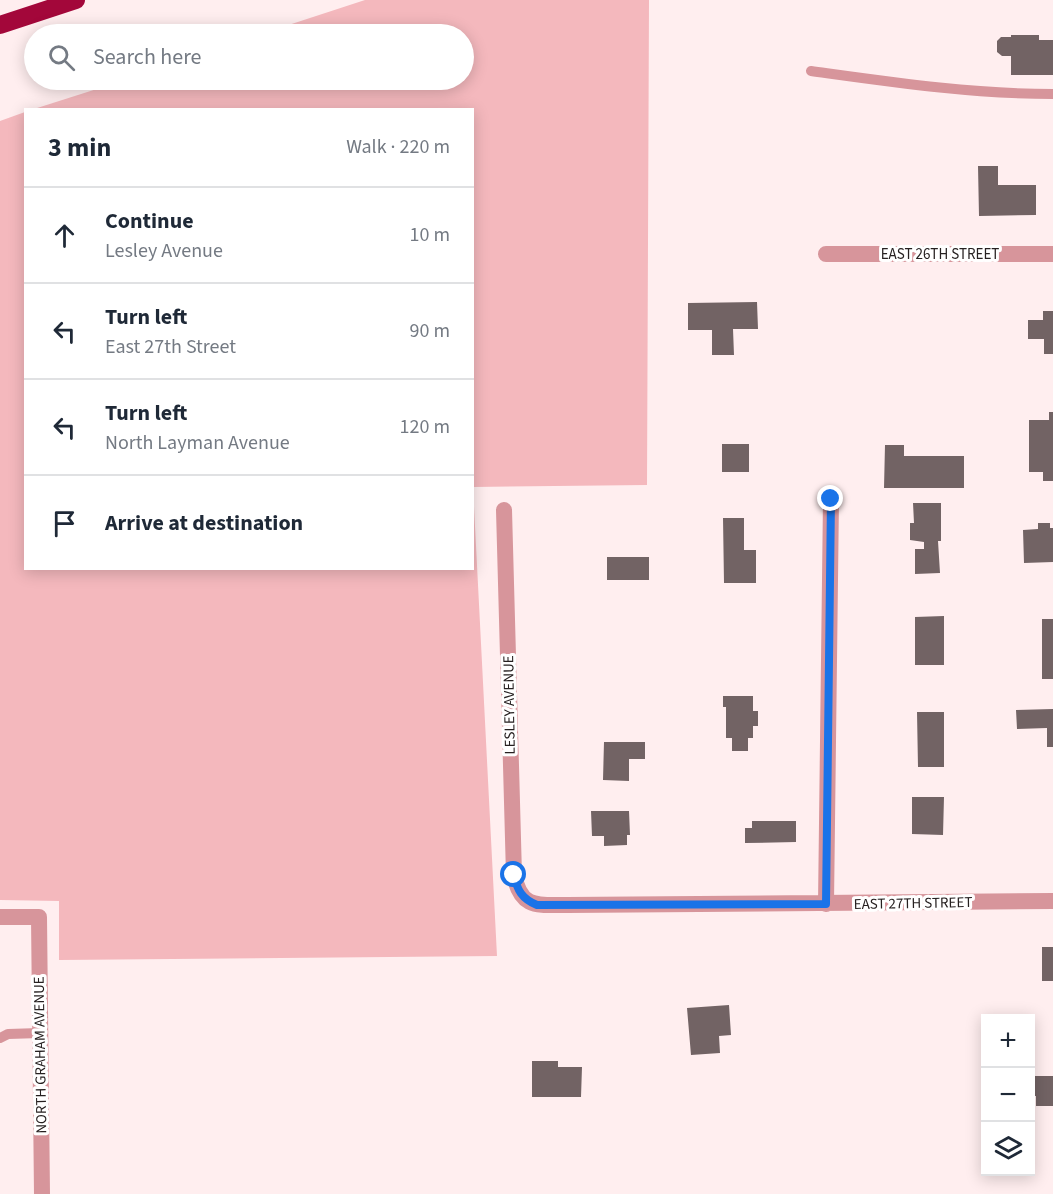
<!DOCTYPE html>
<meta charset="utf-8">
<style>
body{margin:0;font-family:"Source Sans 3",sans-serif;background:#f6f6f7;color:#1f2937}
.controls{position:absolute;right:18px;bottom:18px;display:grid;overflow:hidden;border-radius:0px;box-shadow:0 3px 15px #0003}
.controls button{width:54px;height:54px;display:grid;place-items:center;padding:0;border:0;border-bottom:2px solid #e0e1e3;background:#fff;color:#1f2937;font:30px sans-serif}
.stop{position:absolute;width:18px;height:18px;margin:-14px;border:4px solid #1a73e8;border-radius:50%;background:#fff}
.stop.end{background:#1a73e8;border-color:#fff;box-shadow:0 2px 6px #0008}
.list{margin:0;padding:0;list-style:none}
h2{display:flex;justify-content:space-between;align-items:center;height:78px;margin:0;padding:0 24px;font-size:26px}
h2 small{font-size:20px;font-weight:400;color:#747a83}
.list li{display:grid;grid-template-columns:39px 1fr auto;gap:18px;align-items:center;box-sizing:border-box;height:96px;padding:0 24px;border-top:2px solid #e0e1e3}
.list b{display:block;font-size:22px;white-space:nowrap}
.list p{margin:0;font-size:20px;white-space:nowrap;color:#747a83}
.list em{font-size:20px;font-style:normal;color:#747a83}
.icon{flex:none;width:33px;height:33px;fill:none;stroke:currentColor;stroke-width:2;stroke-linecap:round;stroke-linejoin:round}
.map{position:relative;flex:none;width:1053px;height:1194px;overflow:hidden}
.search{position:absolute;background:#fff;box-shadow:0 3px 15px #0003;left:24px;top:24px;width:450px;height:66px;display:flex;align-items:center;gap:15px;box-sizing:border-box;padding:0 21px;border-radius:33px;color:#747a83;font-size:22px}
.panel{position:absolute;background:#fff;box-shadow:0 3px 15px #0003;left:24px;top:108px;width:450px;height:462px;border-radius:0px}
.map>svg:first-child{display:block}
</style>
<div class="map">
<svg width="1053" height="1194" viewBox="0 0 1053 1194">
<rect width="100%" height="100%" fill="#ffeeef"/>
<!-- green -->
<path fill="#f4b8bd" d="M365,0H649L647,485L473,487L497,956L59,960V901L0,900V121L25,112L26,568H472V110L34,109L125,80H464V34H261Z"/>
<!-- building -->
<path fill="#726364" d="M1011,35H1039V40H1053V75H1011V56H1002L997,52V41L1001,37H1011Z
M978,166H998V185H1036V215L979,216Z
M757,302L758,329H733L734,355H712V330H688V303Z
M1043,311H1053V354H1044V339H1028V320H1043Z
M1049,412H1053V481H1043V472H1029V420H1049Z
M722,444H749V472H722Z
M885,445H904V456H964V488H884Z
M913,503H941V541H938L940,573L915,574V549H924V542L910,540V523H914Z
M723,518H744V550H756V583H724Z
M1038,523H1050V528H1053V562L1024,563L1023,530L1038,529Z
M607,557H649V580H607Z
M944,616V665H915V617Z
M1042,619H1053V679H1042Z
M723,696H753V711H758V726H753V738H748V751H732V738H726V707H723Z
M1053,709V747H1047V728L1017,729L1016,710Z
M917,712H944V767H918Z
M604,742H645V759H629V781L603,780Z
M912,797H944L943,835L912,834Z
M591,811H629L630,835H627V845L604,846V836H592Z
M752,821H796V842L745,843V828H752Z
M1042,947H1053V981H1042Z
M729,1005L731,1035L719,1036L720,1053L691,1055L687,1008Z
M532,1061H558V1067H582L581,1097H532Z
M1030,1076H1053V1106H1036V1096H1030Z"/>
<g fill="none" stroke-linecap="round" stroke-linejoin="round">
<!-- service -->
<path stroke="#d7959b" stroke-width="10" d="M811,71C891,82 972,94 1053,94
M0,1038L8,1034L40,1033"/>
<!-- minor -->
<path stroke="#d7959b" stroke-width="16" d="M826,254H1053
M504,510L514,875C521,909 537,905 567,905L1053,901
M826,904L831,499
M0,917H39L42,1194"/>
<!-- motorway -->
<path stroke="#a3073a" stroke-width="18" d="M0,25L76,0"/>
</g>
<g fill="none" stroke-linecap="round" stroke-linejoin="round">
<!-- route -->
<path stroke="#1a73e8" stroke-width="8" d="M514,875C517,890 522,899 537,905L826,904L831,499"/>
</g>
<g text-anchor="middle" stroke-width="6" stroke-linejoin="round" paint-order="stroke">
<!-- street labels -->
<g font-size="15" fill="#262020" stroke="#fff">
<text x="940" y="259">EAST 26TH STREET</text>
<text transform="translate(509 705) rotate(-91)" y="5">LESLEY AVENUE</text>
<text transform="translate(913 903) rotate(-1)" y="5">EAST 27TH STREET</text>
<text transform="translate(40 1055) rotate(-91)" y="5">NORTH GRAHAM AVENUE</text>
</g>
</g>
</svg>
<div class="controls">
<button>+</button>
<button>−</button>
<button><svg class="icon" aria-label="layers" viewBox="0 0 24 24"><path d="M12 4l9 5-9 5-9-5zM3 14l9 5 9-5"/></svg></button>
</div>
<div class="stop" style="left:514px;top:875px"></div>
<div class="stop end" style="left:831px;top:499px"></div>
<div class="search"><svg class="icon" aria-label="search" viewBox="0 0 24 24"><circle cx="10" cy="10" r="6"/><path d="M15 15l6 6"/></svg>Search here</div>
<section class="panel">
<h2>3 min<small>Walk · 220 m</small></h2>
<ul class="list">
<li><svg class="icon" aria-label="ahead" viewBox="0 0 24 24"><path d="M12 20V5M6 11l6-6 6 6"/></svg><div><b>Continue</b><p>Lesley Avenue</p></div><em>10 m</em></li>
<li><svg class="icon" aria-label="left" viewBox="0 0 24 24"><path d="M17 20v-9H6M10 6l-5 5 5 5"/></svg><div><b>Turn left</b><p>East 27th Street</p></div><em>90 m</em></li>
<li><svg class="icon" aria-label="left" viewBox="0 0 24 24"><path d="M17 20v-9H6M10 6l-5 5 5 5"/></svg><div><b>Turn left</b><p>North Layman Avenue</p></div><em>120 m</em></li>
<li><svg class="icon" aria-label="arrive" viewBox="0 0 24 24"><path d="M6 21V4h12l-3 4 3 4H6"/></svg><div><b>Arrive at destination</b></div></li>
</ul>
</section>
</div>
